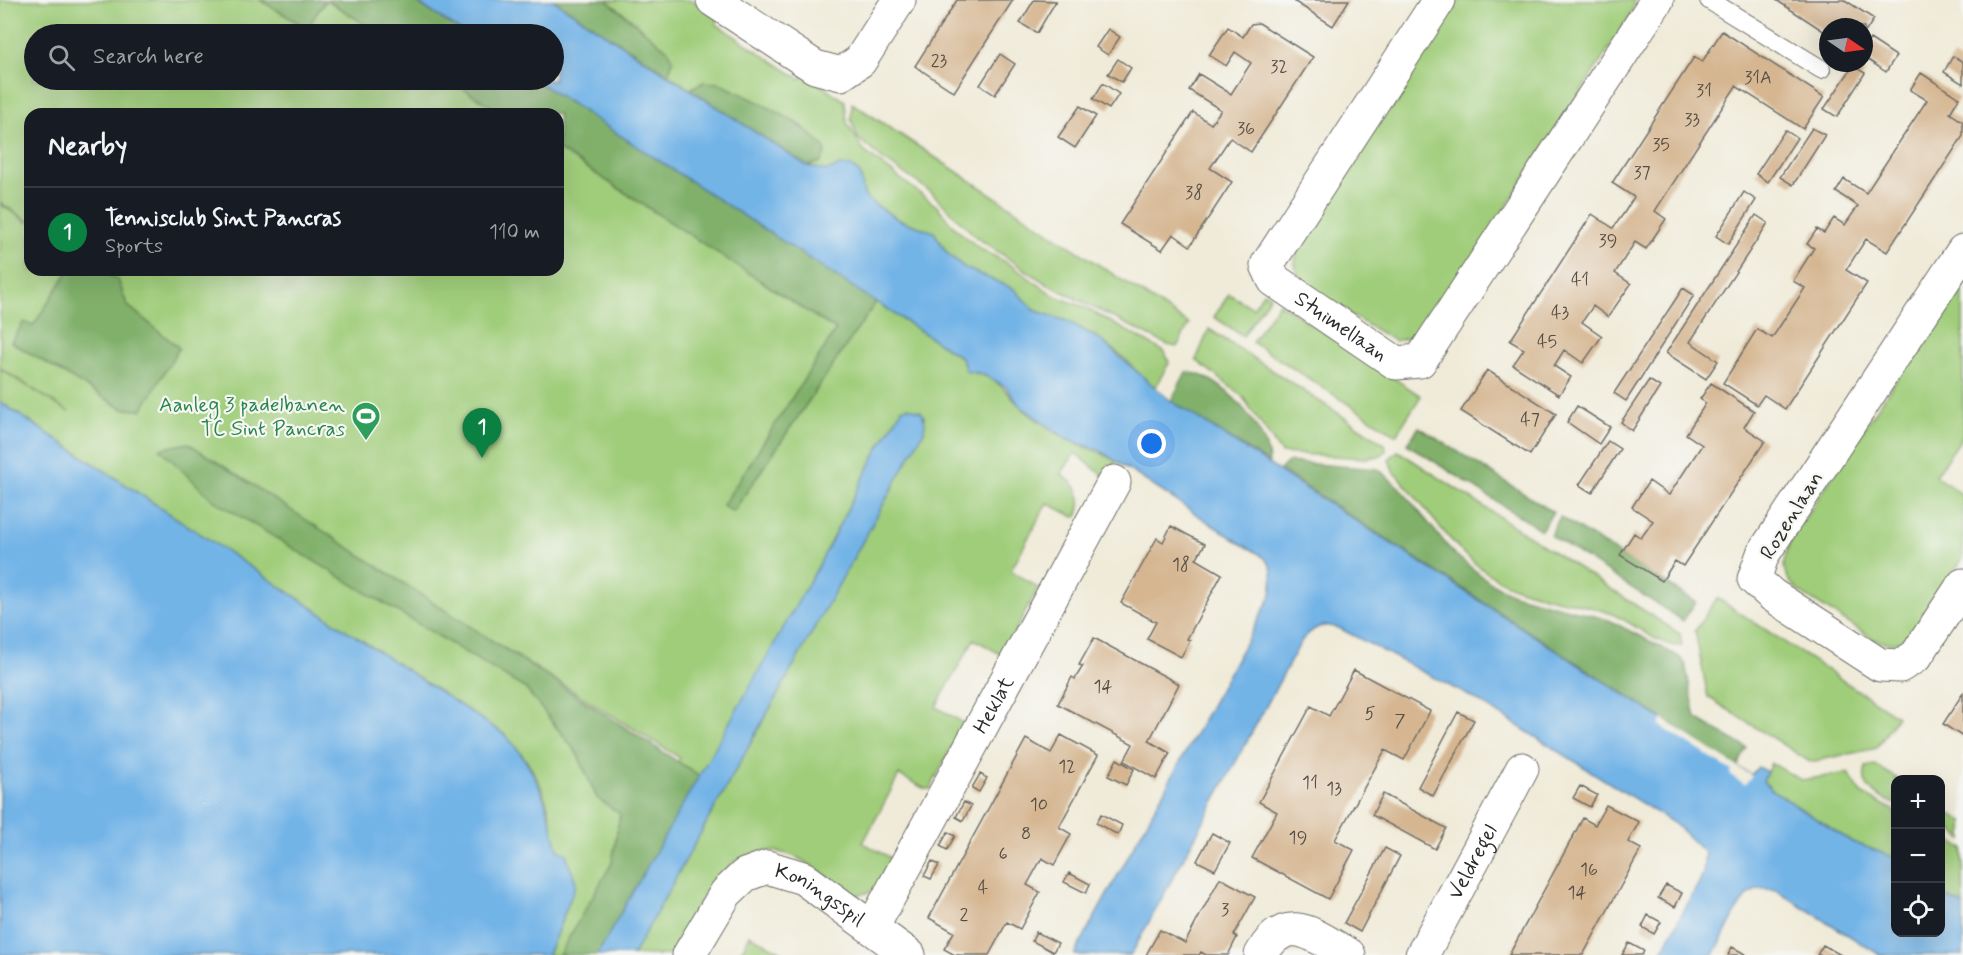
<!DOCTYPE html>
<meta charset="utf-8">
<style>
body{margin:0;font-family:Mynerve,sans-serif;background:#242831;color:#f1f3f6}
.controls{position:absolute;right:18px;bottom:18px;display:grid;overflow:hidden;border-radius:12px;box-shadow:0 6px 24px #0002}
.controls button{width:54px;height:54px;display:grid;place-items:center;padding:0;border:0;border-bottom:2px solid #363941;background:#171b24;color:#f1f3f6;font:30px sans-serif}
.compass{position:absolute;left:1819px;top:18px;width:54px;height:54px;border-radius:50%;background:#171b24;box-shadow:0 6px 24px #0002;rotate:103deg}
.you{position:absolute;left:1152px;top:444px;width:21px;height:21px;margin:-15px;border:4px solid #fff;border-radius:50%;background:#1a73e8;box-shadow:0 0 0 9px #1a73e833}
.badge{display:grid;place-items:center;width:39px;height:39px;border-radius:50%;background:#0b8043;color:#fff;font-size:20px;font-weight:700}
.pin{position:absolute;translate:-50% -50px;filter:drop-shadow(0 2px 3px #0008)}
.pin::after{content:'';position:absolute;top:32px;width:21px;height:18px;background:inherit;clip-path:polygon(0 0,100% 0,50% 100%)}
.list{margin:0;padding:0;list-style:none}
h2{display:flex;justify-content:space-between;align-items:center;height:78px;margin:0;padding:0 24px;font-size:26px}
h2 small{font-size:20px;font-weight:400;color:#9ea1a6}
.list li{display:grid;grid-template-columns:39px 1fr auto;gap:18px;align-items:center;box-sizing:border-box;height:90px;padding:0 24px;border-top:2px solid #363941}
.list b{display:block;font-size:22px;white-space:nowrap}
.list p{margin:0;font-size:20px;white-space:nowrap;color:#9ea1a6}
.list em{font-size:20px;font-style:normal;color:#9ea1a6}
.icon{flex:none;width:33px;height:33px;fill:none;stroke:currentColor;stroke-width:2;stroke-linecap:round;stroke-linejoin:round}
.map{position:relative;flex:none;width:1963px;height:955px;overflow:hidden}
.search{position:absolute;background:#171b24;box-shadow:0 6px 24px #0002;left:24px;top:24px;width:540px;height:66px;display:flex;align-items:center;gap:15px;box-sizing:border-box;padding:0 21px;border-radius:33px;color:#9ea1a6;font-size:22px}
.panel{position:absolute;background:#171b24;box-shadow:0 6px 24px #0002;left:24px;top:108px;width:540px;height:168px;border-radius:18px}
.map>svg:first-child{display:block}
</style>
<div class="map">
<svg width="1963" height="955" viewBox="0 0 1963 955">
<rect width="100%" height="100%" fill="#f6f6f2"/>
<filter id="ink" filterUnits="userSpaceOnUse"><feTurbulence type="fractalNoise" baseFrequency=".0167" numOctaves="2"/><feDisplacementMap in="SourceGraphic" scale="12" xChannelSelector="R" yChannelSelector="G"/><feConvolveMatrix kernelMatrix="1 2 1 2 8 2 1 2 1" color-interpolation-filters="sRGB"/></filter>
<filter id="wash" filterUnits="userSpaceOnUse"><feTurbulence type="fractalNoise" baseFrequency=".008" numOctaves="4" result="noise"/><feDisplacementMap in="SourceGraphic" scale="24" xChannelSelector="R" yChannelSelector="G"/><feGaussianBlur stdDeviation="1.35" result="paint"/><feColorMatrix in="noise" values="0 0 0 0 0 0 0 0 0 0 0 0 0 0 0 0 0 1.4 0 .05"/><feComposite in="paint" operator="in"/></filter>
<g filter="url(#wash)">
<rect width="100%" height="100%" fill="#f0ebd9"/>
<!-- green -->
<path fill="#a0cd7a" stroke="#667c52" stroke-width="1.5" d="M0,0H260L306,28L327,0L380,34H34V80H450L503,114H30V222L0,202Z
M606,0H692L719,18L716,24L800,79L804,74L845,101L847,123L864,151L938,207L954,227L979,248L1009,264L1055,296L1084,307L1165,352L1169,363L1154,389L1125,359L1098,338L1069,322L1034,310L1008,287L965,268L947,253L934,232L899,220L868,200L864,195L861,177L840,166L827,171L807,166L821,162L803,126L740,93L704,82L690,89L668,74L673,61L637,23Z
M1458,0H1634L1632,13L1427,329L1417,336L1395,341C1374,328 1308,294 1298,275C1292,264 1296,251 1301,240Z
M852,103L1189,324L1177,347L1168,345L1047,284L977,238L931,192L881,158L858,138L851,120Z
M558,149L836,330L723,505L733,512L876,302L962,358L966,371C999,378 999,384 1019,405C1028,415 1057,434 1069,440C1085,448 1100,451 1116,461L1106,478L1075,453L1061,474C1076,484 1085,495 1078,515L1074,517L1047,503L1011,570L1038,588L1004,652L1000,654L974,639L936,707L964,723L930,789H925L899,775L863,843L891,858L874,891L854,896C835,883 815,865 793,856C726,831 695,910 670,955H633L913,450L924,431V416L902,409L876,453L819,565L700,776L678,762L680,758L451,615L161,448L213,500L526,689L577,753L597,798L620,814L612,863L559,955H548L576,884C574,871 565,863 559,851C553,839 552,823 549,810C541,780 525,755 504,734L0,402V369L69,412L0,368V204L30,224V270H69L22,347L123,409L140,410L178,347L127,305L118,280L103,270H558Z
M1963,278V436L1935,476L1963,495V558L1912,634C1898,644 1891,645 1875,640L1801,593C1779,575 1781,562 1792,538Z
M1264,292L1270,296L1243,336L1214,317L1229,294L1253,308Z
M1279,303L1421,396L1396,435L1252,342Z
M1209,329L1385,444L1386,451L1380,456L1366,458L1281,453L1242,396L1196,360Z
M1398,451L1680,634L1682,646C1657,647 1634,622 1612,614C1580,602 1546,599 1514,587C1460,566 1431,511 1393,471L1389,459Z
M1717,598L1897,716L1877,748L1810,762L1708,697L1695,631Z
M1771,763L1801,780L1848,773L1861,793L1895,811V858L1852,842L1772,790L1763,781Z
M1875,765L1898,779L1896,780L1895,804C1879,797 1859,789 1866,767Z
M1941,807L1963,822V839L1941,822Z
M1941,833L1963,849V905L1941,895Z
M750,935L787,955H739Z"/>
<!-- forest -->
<path fill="#80b06a" stroke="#566e4a" stroke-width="1.5" d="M260,0H325L307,28Z
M327,0H413L466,34H380Z
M553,0H606L669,51L673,61L668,74Z
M450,80H535L876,302L733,512L723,505L836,330L558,149V114H503Z
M704,82L719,83C751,99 807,122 826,151L821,162L807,166L690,89Z
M69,270H102L118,280L127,305L179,348L142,410L123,409L11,342L24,322L33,326Z
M1186,372C1221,373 1269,430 1269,463L1171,401Z
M1419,427L1553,512L1541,530L1407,444Z
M188,443L700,776L597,955H559L612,863L620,814L597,798L577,753L526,689L213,500L160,449Z
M1288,462L1378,469L1399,487L1454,554L1491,583L1513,594L1609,620L1678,656L1685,663L1696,718L1747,748L1737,767L1280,470Z
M1560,517L1696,602L1683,621L1550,535Z"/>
<!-- water -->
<path fill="#73b4e7" stroke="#4f7089" stroke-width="1.5" d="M413,0H553L807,166L827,171L840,166H852L860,174L864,195L868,200L899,220L934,232L947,253L965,268L1014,289L1034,310L1069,322L1098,338L1171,401L1716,754L1751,775L1758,767L1767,772L1763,781L1772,790L1852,842L1894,857L1896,932H1940L1941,895L1963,905V955H1880L1776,890C1768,889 1760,887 1752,892C1738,901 1723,939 1714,955H1660L1703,875L1705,853L1675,824L1475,699L1339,628C1321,623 1314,627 1302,640L1131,955H1074L1270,598C1277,566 1271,559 1243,545L1099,450L1068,440L1019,405L1006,387L983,374L966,371L962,358L535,80H554V34H466Z
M0,402L504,734C537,767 548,805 558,850L567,854C567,866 574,872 576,884L548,955H0Z
M908,407L922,412L925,423L924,431L633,955H597L819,565L876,453L902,409Z"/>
<!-- pier -->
<path fill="#f0ebd9" d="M1663,719L1752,776L1745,785L1730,775L1732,771L1659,725Z"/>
<g id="blocks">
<!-- building -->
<path fill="#d5b691" d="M957,0H1013L954,92L915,66Z
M1034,0L1056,1L1037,33L1020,23Z
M1296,0H1349L1333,26L1295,2Z
M1776,0H1845L1874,19L1864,34V27H1828V34Z
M1259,23L1313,57L1251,152L1230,138L1210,168L1232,182L1190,246L1173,234L1162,250L1120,224L1193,112L1211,124L1221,110L1189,90L1199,74L1231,94L1251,63L1235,52L1226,66L1209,55L1228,27L1243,37L1251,24Z
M1108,29L1120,37L1108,55L1096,47Z
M1722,31L1824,97L1803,129L1736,86L1655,211L1666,219L1646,249L1635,242L1615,273L1631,284L1608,317L1593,306L1582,322L1602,336L1583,363L1564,350L1554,366L1571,377L1559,395L1513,365L1524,349L1510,341L1592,214L1613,228L1624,213L1634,197L1612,183L1694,57L1702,62Z
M1870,39L1896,56L1886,72L1864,57V49Z
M1000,54L1015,64L995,95L980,85Z
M1953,56L1963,62V84L1944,72Z
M1118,59L1131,68L1122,82L1108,74Z
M1853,66L1865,73L1837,117L1824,109Z
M1921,73L1959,98L1950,113L1963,122V136L1887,252L1866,239L1846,270L1867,283L1785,409L1764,395L1757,405L1723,383L1757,329L1772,338L1805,288L1793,281L1814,248L1807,244L1817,229L1824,233L1834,218L1845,225L1858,206L1836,192L1844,179L1866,193L1927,100L1910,90Z
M1103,83L1119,94L1109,109L1093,99Z
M1080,106L1096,116L1075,148L1058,137Z
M1812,128L1825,135L1793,185L1780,177Z
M1785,130L1797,138L1768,182L1756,174Z
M1744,192L1756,200L1728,244L1716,236Z
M1756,215L1768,223L1690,342L1718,361L1706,379L1666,353Z
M1683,288L1694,295L1626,401L1614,393Z
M1487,370L1556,414L1530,455L1461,411Z
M1649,380L1660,387L1632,431L1621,422Z
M1711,383L1754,411L1744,427L1765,441L1683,566L1675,561L1662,581L1620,555L1634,533L1641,538L1653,521L1632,507L1649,481L1669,495L1702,445L1686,434L1706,403L1700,399Z
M1577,406L1610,427L1599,444L1567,422Z
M1608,441L1620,449L1592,493L1579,485Z
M1171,526L1205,544L1196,559L1222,574L1187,639L1190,640L1181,657L1147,639L1156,622L1121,603L1157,538L1163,542Z
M1094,638L1179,684L1149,741L1170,753L1156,779L1124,761L1133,744L1058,704L1072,677L1075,679L1083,666L1079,665Z
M1354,670L1430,711L1404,760L1385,750L1335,840L1354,850L1328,899L1252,858L1277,812L1259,802L1311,706L1329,716Z
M1963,693V737L1943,724Z
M1458,712L1474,720L1433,796L1418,787Z
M1061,735L1098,755L1059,827L1071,834L1054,865L1042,858L1027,885L1040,892L1020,929L1007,922L989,955H955L944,949L954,932L929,918L1026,739L1051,753Z
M1117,759L1134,769L1126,785L1108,776Z
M980,774L987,778L979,792L972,788Z
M1580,786L1597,795L1590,807L1573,798Z
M1383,794L1446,828L1435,849L1372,815Z
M964,802L971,806L963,821L956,817Z
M1606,805L1639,822L1628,842L1641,849L1583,955H1509L1583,818L1595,825Z
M1101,814L1122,825L1118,835L1096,823Z
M948,832L955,836L947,850L940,846Z
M1212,833L1230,843L1215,870L1197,861Z
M1385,848L1400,856L1360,932L1344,923Z
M932,861L939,865L931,879L924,876Z
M1069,873L1090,884L1086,893L1064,882Z
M1220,878L1255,897L1234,935L1237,937L1228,955H1206L1201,952L1199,955H1146L1160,930L1185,943Z
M1666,885L1682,893L1675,907L1658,898Z
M1648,915L1661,922L1654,934L1642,927Z
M1036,932L1058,943L1053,952L1032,941Z
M1629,943L1644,951L1642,955H1622Z
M1823,945L1841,955H1817Z
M1732,947L1747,955H1728Z"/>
</g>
</g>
<g filter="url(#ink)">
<use href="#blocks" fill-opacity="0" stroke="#706e68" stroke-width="1.5"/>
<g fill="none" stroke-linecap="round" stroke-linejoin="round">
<!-- lane casing -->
<g stroke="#706e68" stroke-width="20">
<path id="lane" d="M1709,0L1821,69"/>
</g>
<!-- street casing -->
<g stroke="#706e68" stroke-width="35">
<g id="street">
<path d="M713,0L815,67L841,74L860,61L899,0"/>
<path id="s1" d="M1439,0L1267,265L1274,280L1396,363L1420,361L1657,0"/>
<path d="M1963,251L1763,554L1754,579L1772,595L1880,665L1900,666L1916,656L1963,585"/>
<path id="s2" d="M872,928L1114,482"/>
<path id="s3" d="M689,955L726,893L745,875L767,867L803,878L909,955"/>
<path d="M1261,955C1286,909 1315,936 1349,955"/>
<path id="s4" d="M1422,955L1522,769"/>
</g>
</g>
<!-- lane -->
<use href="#lane" stroke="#fff" stroke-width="18"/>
<!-- street -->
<use href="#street" stroke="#fff" stroke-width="33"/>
</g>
</g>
<!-- icons -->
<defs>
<g id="stadium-pin" transform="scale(1.5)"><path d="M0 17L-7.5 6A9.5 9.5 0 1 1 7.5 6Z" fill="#2e9e5b" stroke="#f6f6f2"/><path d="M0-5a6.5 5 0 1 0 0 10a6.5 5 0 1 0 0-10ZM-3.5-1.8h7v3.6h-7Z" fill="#fff"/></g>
</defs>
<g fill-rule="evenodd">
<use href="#stadium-pin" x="366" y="416"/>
</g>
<g text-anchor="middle" stroke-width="4.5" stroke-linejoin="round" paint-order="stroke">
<!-- number labels -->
<g font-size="18" fill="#564e44">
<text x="939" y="66">23</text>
<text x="1279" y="72">32</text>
<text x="1758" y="83">31A</text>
<text x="1704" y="96">31</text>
<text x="1692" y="125">33</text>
<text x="1246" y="134">36</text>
<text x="1661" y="150">35</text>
<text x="1642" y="178">37</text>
<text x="1194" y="198">38</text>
<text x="1608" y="246">39</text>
<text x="1580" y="285">41</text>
<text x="1560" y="318">43</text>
<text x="1547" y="347">45</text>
<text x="1530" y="425">47</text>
<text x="1181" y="570">18</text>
<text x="1103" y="692">14</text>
<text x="1370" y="719">5</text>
<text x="1400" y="726">7</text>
<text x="1067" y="772">12</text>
<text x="1310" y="788">11</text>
<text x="1334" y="794">13</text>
<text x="1039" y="810">10</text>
<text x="1026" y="839">8</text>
<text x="1298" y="843">19</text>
<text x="1003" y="859">6</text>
<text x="1589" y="875">16</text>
<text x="983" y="893">4</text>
<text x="1577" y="898">14</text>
<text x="1225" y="915">3</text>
<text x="964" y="920">2</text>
</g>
<!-- street labels -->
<g font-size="21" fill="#2b2b2b" stroke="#f6f6f2">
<text dy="7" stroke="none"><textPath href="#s1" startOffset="414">Stuimellaan</textPath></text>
<text transform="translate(1791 515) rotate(-58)" y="7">Rozenlaan</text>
<text dy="7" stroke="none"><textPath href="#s2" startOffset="254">Heklat</textPath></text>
<text dy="7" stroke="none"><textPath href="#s4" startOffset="106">Veldregel</textPath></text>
<text dy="7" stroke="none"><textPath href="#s3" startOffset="182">Koningsspil</textPath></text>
</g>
<!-- leisure labels -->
<g font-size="21" fill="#27864d" stroke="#f6f6f2" text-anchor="end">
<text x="345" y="411">Aanleg 3 padelbanen<tspan x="345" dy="24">TC Sint Pancras</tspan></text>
</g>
</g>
</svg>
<div class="controls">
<button>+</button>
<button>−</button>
<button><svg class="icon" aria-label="locate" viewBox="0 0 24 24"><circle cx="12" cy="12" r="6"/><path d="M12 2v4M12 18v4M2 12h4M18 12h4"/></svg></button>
</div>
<svg class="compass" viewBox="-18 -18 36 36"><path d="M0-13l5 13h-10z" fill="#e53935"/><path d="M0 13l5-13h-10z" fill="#9ea1a6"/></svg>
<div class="you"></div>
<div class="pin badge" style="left:482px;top:458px">1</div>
<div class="search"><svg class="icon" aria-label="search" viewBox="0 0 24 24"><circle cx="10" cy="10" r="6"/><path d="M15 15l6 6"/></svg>Search here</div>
<section class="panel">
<h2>Nearby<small></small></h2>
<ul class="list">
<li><span class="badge">1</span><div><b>Tennisclub Sint Pancras</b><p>Sports</p></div><em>110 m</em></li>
</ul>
</section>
</div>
